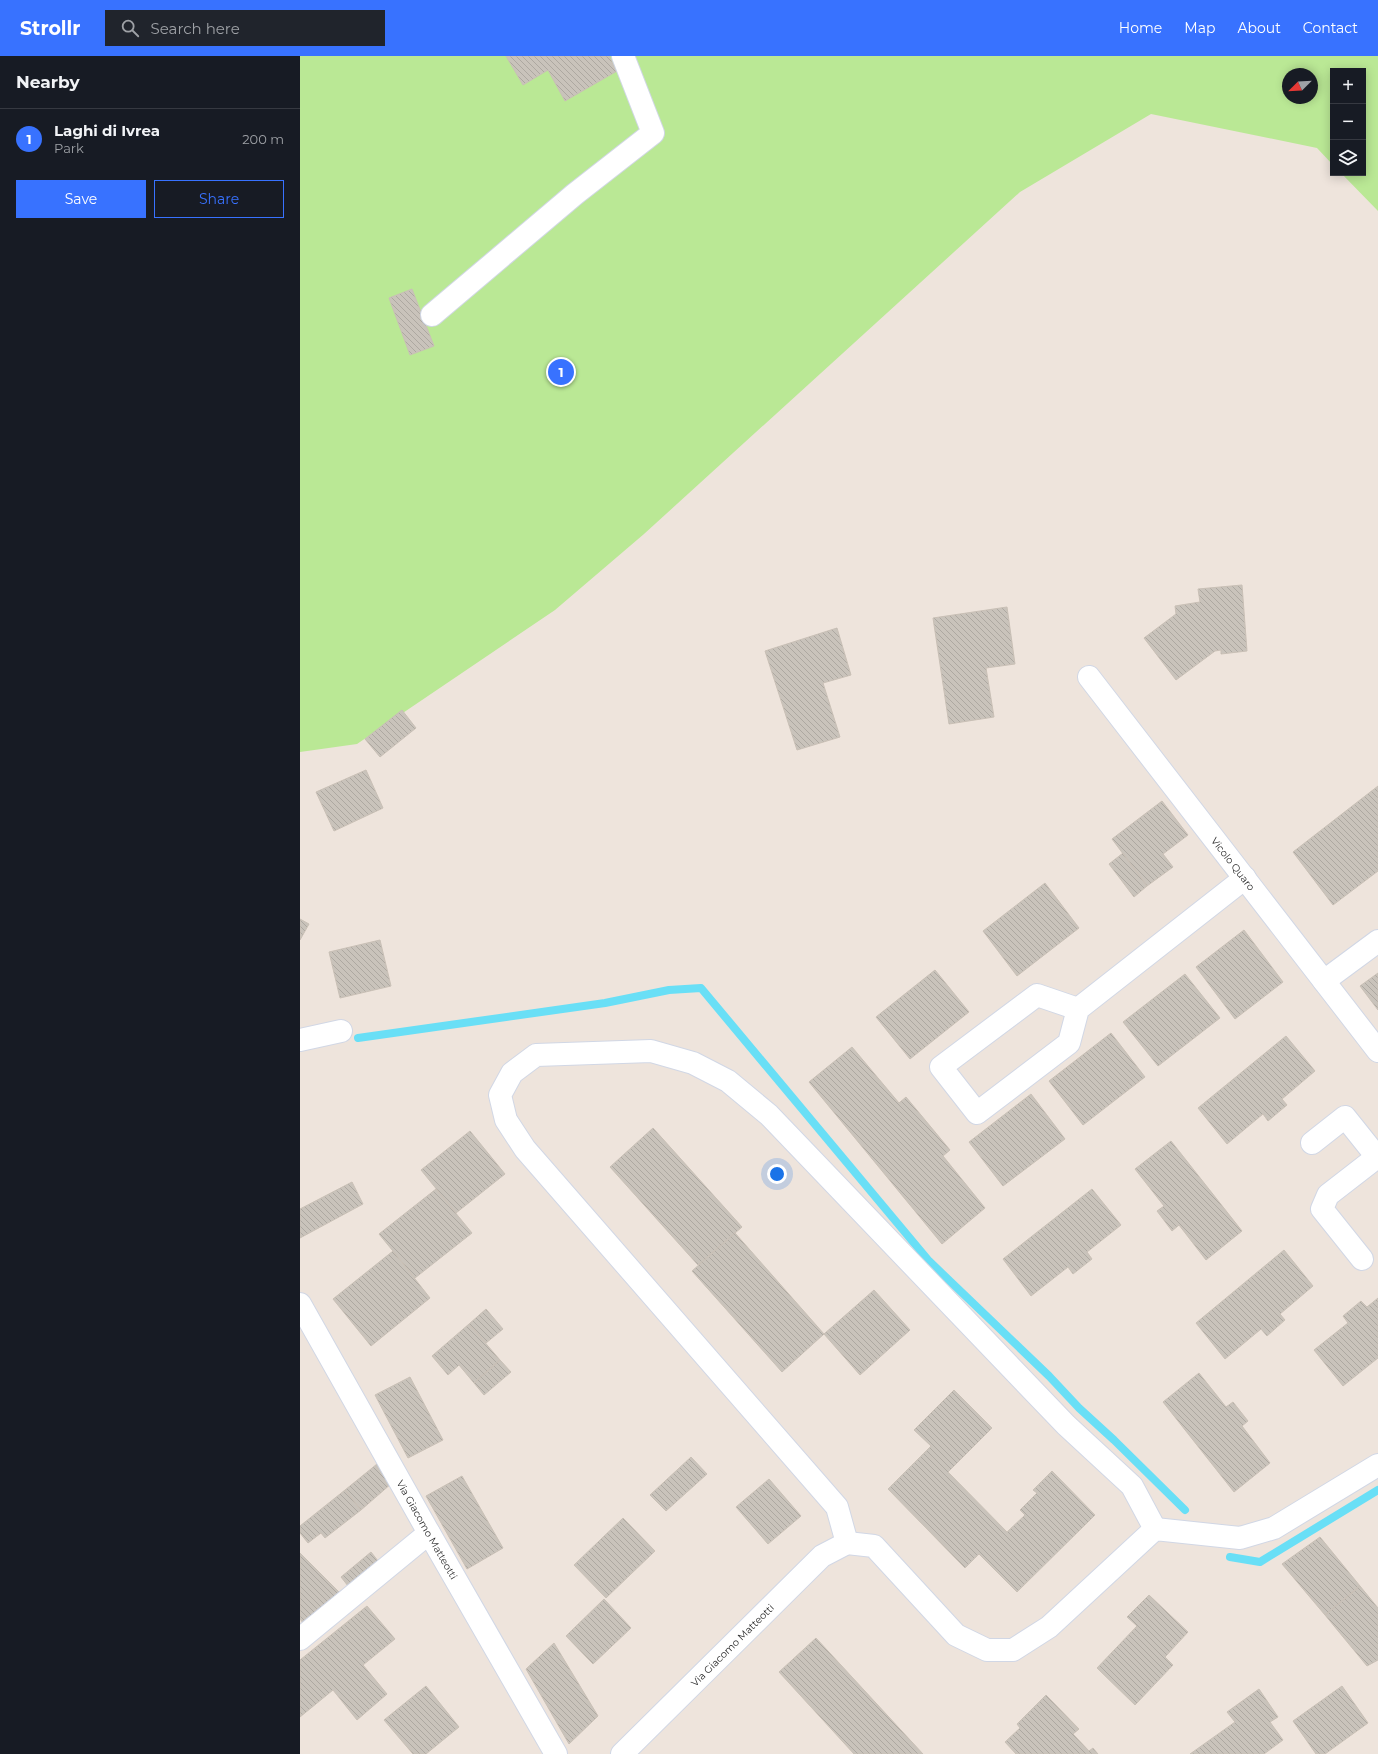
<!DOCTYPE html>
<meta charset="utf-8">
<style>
body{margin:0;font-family:Montserrat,sans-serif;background:#20242c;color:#f1f3f6}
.controls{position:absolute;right:12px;top:12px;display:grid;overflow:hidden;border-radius:0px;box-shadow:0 2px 10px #0003}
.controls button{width:36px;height:36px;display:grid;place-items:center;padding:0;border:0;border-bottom:1px solid #363941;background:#171b24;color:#f1f3f6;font:20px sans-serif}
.compass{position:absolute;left:982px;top:12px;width:36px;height:36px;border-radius:50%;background:#171b24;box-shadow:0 2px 10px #0003;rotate:246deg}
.you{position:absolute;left:477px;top:1118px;width:14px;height:14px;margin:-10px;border:3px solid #fff;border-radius:50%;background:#1a73e8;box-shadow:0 0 0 6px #1a73e833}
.badge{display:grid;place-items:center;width:26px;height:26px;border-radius:50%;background:#3872ff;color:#fff;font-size:13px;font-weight:700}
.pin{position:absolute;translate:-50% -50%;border:2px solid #fff;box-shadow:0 1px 4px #0006}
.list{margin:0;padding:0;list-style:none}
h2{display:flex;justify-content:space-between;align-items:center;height:52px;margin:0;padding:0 16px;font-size:17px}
h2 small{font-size:13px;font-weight:400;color:#9ea1a6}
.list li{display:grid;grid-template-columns:26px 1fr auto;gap:12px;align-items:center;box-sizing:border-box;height:60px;padding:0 16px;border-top:1px solid #363941}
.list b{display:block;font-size:15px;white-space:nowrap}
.list p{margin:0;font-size:13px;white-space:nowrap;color:#9ea1a6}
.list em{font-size:13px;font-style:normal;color:#9ea1a6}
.actions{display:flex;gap:8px;padding:12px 16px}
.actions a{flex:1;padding:9px 0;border:1px solid #3872ff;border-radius:0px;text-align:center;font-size:14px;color:#3872ff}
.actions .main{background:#3872ff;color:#fff}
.icon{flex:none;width:22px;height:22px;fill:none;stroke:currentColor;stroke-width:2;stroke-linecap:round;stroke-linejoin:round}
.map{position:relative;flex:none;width:1078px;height:1698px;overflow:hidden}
header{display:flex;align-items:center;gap:24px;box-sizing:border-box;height:56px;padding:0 20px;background:#3872ff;color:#fff}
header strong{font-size:19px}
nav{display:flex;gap:22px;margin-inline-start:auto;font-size:14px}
.search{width:280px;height:36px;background:#20242c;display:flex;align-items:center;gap:10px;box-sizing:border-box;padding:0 14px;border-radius:0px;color:#9ea1a6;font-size:15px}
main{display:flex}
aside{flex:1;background:#171b24}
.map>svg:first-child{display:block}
</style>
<header>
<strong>Strollr</strong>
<div class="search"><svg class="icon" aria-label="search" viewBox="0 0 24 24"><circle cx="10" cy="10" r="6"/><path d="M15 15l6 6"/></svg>Search here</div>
<nav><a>Home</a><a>Map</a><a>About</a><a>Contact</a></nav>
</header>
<main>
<aside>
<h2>Nearby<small></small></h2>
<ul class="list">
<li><span class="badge">1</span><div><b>Laghi di Ivrea</b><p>Park</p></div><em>200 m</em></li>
</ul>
<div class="actions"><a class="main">Save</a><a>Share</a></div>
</aside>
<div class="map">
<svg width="1078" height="1698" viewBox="0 0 1078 1698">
<defs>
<pattern id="building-back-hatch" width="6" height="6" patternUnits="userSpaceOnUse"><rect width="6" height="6" fill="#c9c3bb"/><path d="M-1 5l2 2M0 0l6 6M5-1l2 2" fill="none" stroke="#ada8a1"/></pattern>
</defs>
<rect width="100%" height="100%" fill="#eee4dc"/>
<!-- green -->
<path fill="#bae895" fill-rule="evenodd" d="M0,0H1078V155L1041,117H1063V15H1033V109L1017,92L851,58L720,136L344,478L255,554L57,688L0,696ZM988,18H1012V42H988Z"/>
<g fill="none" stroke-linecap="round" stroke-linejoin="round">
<!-- stream -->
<path stroke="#69dff6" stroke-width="8" d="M58,982L305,947L369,934L401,932L629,1205L749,1320L779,1352L814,1384L885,1454
M930,1501L960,1506L1078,1434"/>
</g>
<!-- building -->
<path fill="url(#building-back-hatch)" stroke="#c9c0b6" d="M206,0H309L317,15L265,45L248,14L223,29Z
M112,233L134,290L110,299L89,242Z
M942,529L947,595L921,598V594L915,595L876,624L844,582L876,558L875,550L900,546L898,533Z
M707,551L715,608L686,612L694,661L649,668L633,562Z
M537,572L551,619L523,627L540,681L497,694L465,595Z
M102,654L116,672L80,701L65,683Z
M66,714L83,752L34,775L16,736Z
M1078,730V815L1033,849L993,796Z
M862,745L888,779L863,798L873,811L847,830L812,783Z
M823,797L847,830L834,841L809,808Z
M745,827L779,872L717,920L683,875Z
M0,863L9,868L0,884Z
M944,874L983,926L935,963L896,911Z
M80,884L91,930L40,942L29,896Z
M635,914L669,956L610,1003L576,961Z
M1078,917V954L1060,930Z
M885,918L920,962L858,1010L823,966Z
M811,977L845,1021L783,1069L749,1025Z
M986,980L1015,1015L982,1043L987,1049L968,1065L963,1058L927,1088L898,1052Z
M552,991L599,1047L606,1041L650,1094L643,1100L685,1152L642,1188L509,1026Z
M731,1038L765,1083L703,1130L669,1086Z
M353,1072L442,1171L398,1209L310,1111Z
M170,1075L205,1118L156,1157L121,1114Z
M871,1085L942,1175L906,1204L879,1169L872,1175L857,1155L864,1150L835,1113Z
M52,1126L63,1148L0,1182V1153Z
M136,1133L172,1177L115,1222L79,1178Z
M792,1133L821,1169L787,1196L792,1203L773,1218L768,1211L731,1240L703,1203Z
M435,1177L524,1278L482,1316L392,1215Z
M984,1194L1013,1230L980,1258L985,1264L967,1280L961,1273L925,1303L896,1267Z
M93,1195L130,1242L71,1290L33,1243Z
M574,1234L610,1274L560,1319L524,1278Z
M1078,1242V1302L1043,1330L1014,1294L1048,1267L1043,1260L1061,1245L1067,1251Z
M186,1253L203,1273L186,1287L169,1268Z
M169,1268L200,1304L174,1327L159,1309L148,1319L132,1300Z
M200,1304L211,1316L184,1339L174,1327Z
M899,1317L926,1351L933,1346L948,1365L942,1370L970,1407L934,1436L863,1346Z
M110,1321L143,1384L108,1402L75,1339Z
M654,1334L692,1372L648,1416L707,1476L725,1459L720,1454L737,1437L733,1434L752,1415L795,1459L717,1536L679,1498L665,1512L588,1433L631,1390L614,1374Z
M391,1401L407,1418L366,1455L350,1439Z
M77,1408L92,1427L61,1454L45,1434Z
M162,1420L203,1492L167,1513L126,1440Z
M469,1423L501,1460L468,1488L436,1451Z
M45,1434L61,1454L25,1482L21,1477L8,1487L0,1477V1470Z
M323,1462L355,1495L306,1542L274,1509Z
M1020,1481L1060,1530L1025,1559L982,1508Z
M71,1496L82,1510L52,1535L41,1521Z
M0,1497L43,1540L21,1562L15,1555L3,1567L0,1563Z
M1060,1530L1078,1552V1604L1067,1610L1025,1559Z
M849,1539L888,1576L865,1601L873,1609L835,1649L797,1612L837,1570L827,1561Z
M304,1543L331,1572L293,1608L266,1580Z
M67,1550L95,1583L63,1609L87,1638L57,1664L33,1634L0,1661V1604Z
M516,1582L623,1698H554L479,1616Z
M254,1587L298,1660L269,1688L226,1613Z
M126,1630L159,1671L126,1698H113L84,1664Z
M1042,1630L1068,1667L1025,1698H1016L993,1665Z
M959,1633L978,1661L970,1666L983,1684L964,1698H890L935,1666L927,1656Z
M746,1639L779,1673L773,1678L789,1695L793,1692L798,1698H716L705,1686L720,1672L717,1668Z"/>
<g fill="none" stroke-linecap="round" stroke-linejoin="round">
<!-- minor casing -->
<g stroke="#d1d7e5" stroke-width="24">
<g id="minor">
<path d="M132,259L275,138L353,77L323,0"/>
<path id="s1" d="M789,621L1078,995"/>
<path d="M1024,925L1078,885"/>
<path d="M778,953L737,939L641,1011L677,1057L769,987L778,953L945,822"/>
<path d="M0,984L41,975"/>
<path d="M1012,1087L1045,1061L1077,1101L1078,1100"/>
<path d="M1062,1203L1022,1153L1028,1139L1077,1101"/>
<path id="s2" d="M0,1248L129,1477L256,1698"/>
<path d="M547,1487L537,1451L225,1093L206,1064L200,1039L212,1017L236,999L351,995L393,1007L428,1025L469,1059L766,1369L832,1430L855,1473"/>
<path d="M547,1487L574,1490L656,1579L687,1594H713L749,1571L855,1473L940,1482L974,1472L1078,1409"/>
<path d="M0,1583L129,1477"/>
<path id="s3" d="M322,1698L522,1500L547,1487"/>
</g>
</g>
<!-- minor -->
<use href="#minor" stroke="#fff" stroke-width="22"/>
</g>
<g text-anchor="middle" stroke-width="3.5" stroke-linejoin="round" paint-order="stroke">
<!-- street labels -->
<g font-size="10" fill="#2b2b2b" stroke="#fff">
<text dy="4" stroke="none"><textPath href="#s1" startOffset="236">Vicolo Quaro</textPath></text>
<text dy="4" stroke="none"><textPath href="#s2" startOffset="259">Via Giacomo Matteotti</textPath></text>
<text dy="4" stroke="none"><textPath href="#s3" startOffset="155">Via Giacomo Matteotti</textPath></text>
</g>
</g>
</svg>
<div class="controls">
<button>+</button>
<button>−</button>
<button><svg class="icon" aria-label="layers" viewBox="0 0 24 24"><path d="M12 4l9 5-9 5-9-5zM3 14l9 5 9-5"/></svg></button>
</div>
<svg class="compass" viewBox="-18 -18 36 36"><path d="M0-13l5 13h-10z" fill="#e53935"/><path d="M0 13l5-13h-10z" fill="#9ea1a6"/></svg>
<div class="you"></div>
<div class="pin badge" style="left:261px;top:316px">1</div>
</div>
</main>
